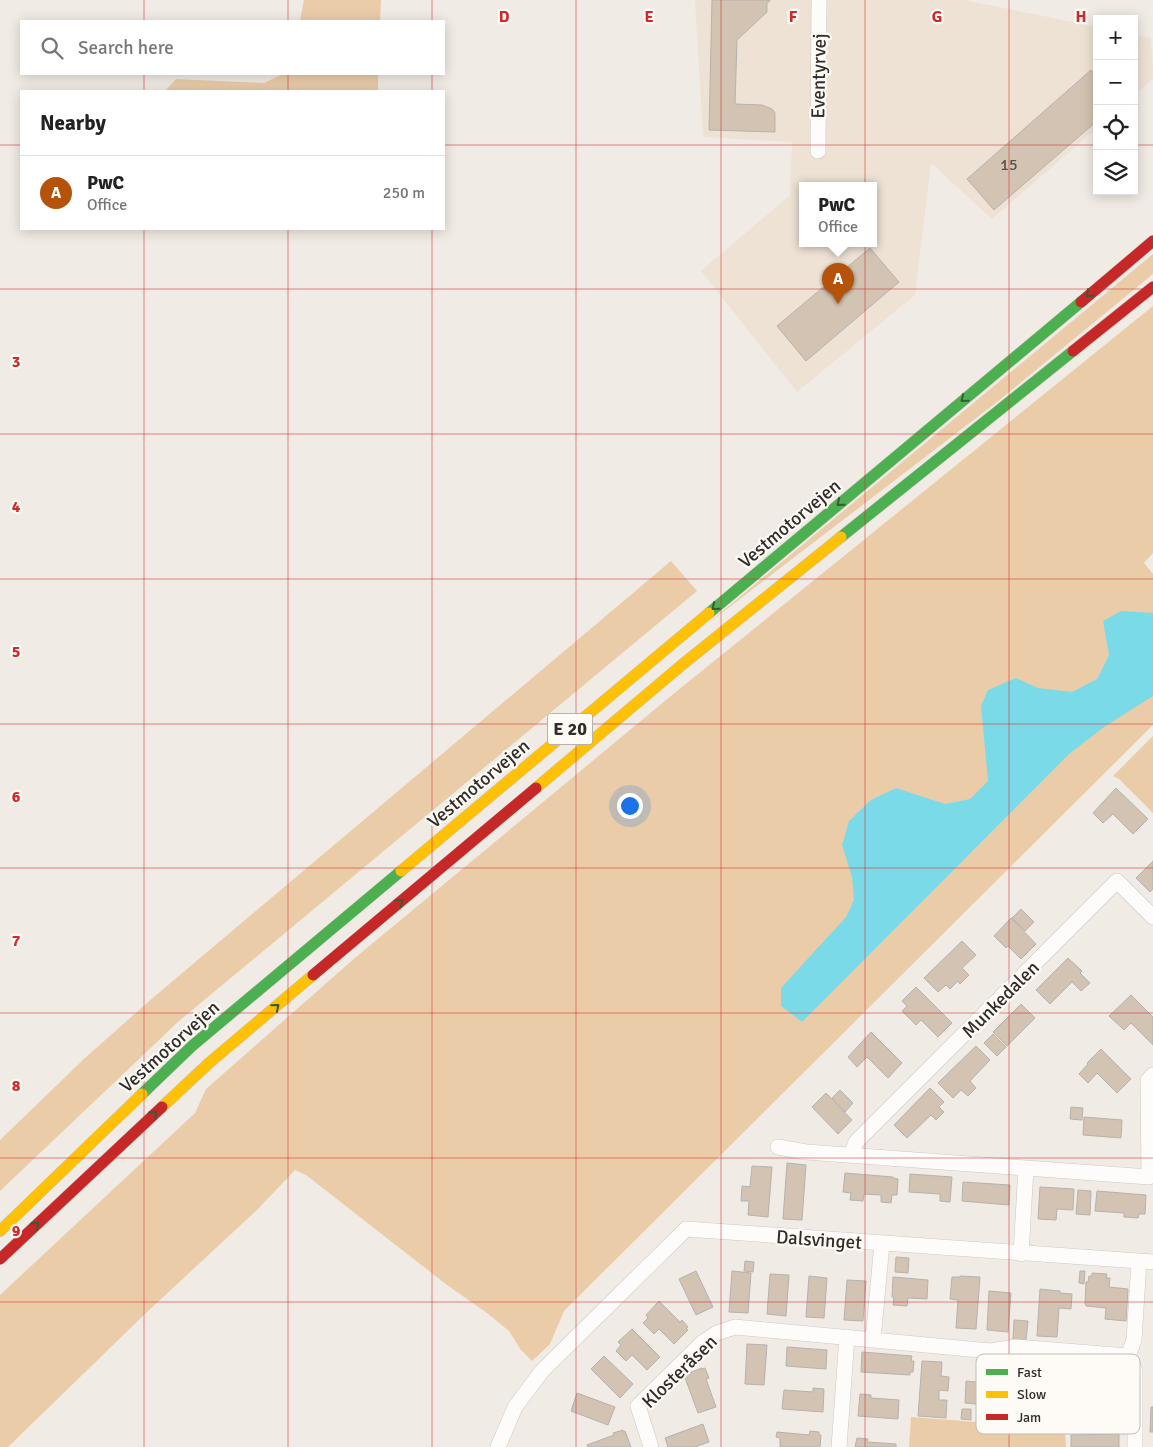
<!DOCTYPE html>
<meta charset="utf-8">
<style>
body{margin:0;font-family:Signika,sans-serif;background:#f6f6f6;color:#222}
.controls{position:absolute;right:15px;top:15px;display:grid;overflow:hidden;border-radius:0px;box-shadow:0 2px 12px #0003}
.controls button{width:45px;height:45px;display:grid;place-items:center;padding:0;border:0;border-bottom:1px solid #e0e0e0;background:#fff;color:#222;font:25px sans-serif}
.you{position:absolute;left:629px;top:805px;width:18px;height:18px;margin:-12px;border:4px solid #fff;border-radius:50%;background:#1a73e8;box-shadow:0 0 0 8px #1a73e833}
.badge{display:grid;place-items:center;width:32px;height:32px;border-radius:50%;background:#b45309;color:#fff;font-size:16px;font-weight:700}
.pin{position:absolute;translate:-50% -41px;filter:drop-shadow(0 1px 2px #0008)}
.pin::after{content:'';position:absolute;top:26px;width:18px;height:15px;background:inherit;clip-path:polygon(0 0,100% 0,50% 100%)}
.popup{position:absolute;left:799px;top:182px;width:78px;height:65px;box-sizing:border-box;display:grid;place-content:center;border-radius:0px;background:#fff;filter:drop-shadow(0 1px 4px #0005);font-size:16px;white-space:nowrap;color:#767676}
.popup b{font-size:19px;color:#222}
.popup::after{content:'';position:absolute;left:50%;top:100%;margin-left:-10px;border:10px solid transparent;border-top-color:#fff}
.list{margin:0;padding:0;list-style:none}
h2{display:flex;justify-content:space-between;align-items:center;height:65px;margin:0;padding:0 20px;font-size:21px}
h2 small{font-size:16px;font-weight:400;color:#767676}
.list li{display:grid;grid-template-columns:32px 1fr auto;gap:15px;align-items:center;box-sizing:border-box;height:75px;padding:0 20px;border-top:1px solid #e0e0e0}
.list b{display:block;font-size:19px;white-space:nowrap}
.list p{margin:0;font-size:16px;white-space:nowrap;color:#767676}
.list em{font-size:16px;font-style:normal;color:#767676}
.icon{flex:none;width:28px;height:28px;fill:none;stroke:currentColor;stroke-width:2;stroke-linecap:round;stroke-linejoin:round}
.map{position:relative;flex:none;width:1153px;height:1447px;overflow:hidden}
.search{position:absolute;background:#fff;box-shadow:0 2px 12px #0003;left:20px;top:20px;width:425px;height:55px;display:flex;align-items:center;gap:12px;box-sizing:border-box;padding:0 18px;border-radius:0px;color:#767676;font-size:19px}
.panel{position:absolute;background:#fff;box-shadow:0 2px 12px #0003;left:20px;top:90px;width:425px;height:140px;border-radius:0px}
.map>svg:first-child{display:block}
</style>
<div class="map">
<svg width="1153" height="1447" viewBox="0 0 1153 1447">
<rect width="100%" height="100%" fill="#f1ebe5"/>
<!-- built -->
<path fill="#eee2d5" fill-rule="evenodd" d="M695,0H964L1097,27V128L992,219L931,163L915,295L797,392L701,271L790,195L792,142L703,137ZM803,185H873V243H803Z
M1134,35L1151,38L1153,66V79L1134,95Z"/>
<!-- green -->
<path fill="#eacca9" d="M304,0H381L380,21H300Z
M283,74H378V91H165L176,79L264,83Z
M1153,254V274L997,402L706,625Z
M1153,306V553L1144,563L1153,574V725L572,1303L564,1311L550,1344L532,1361L521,1350L509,1331L487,1313L447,1285L306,1175L295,1170L258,1209L146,1313L8,1447H0V1295L195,1113L206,1089L356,957L677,691Z
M671,561L697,591L179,1021L0,1191V1140L86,1057L155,996Z
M1153,736V813L1119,779L1113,776Z
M911,1417L1065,1429L1066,1447H909Z"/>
<!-- water -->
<path fill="#7bdae8" d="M1121,611L1153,613V696L1104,727L1069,754L802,1022L781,1006V988L846,917L854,900L852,877L842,845L849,821L871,800L896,788L945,804L970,799L988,781L981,706L988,690L1016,678L1038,688L1072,692L1097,679L1109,655L1103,621Z"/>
<!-- building -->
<path fill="#d2c3b2" stroke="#b7b2ad" d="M712,0H770L769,2H767V12L737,40L735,104L762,105L772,109L775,113V132L709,130Z
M1091,70L1097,77V121L994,210L967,179Z
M870,248L899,282L806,361L777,326Z
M1116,788L1148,819L1133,834L1113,814L1103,823L1093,813Z
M1153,861V889L1150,892L1136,878Z
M1021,909L1034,922L1025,931L1012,918Z
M1011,918L1036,944L1021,959L1008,946L1006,948L994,936Z
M962,941L976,955L962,968L969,975L960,984L958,981L950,989L946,985L938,992L924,978Z
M1068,958L1082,971L1080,973L1090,983L1081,991L1072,982L1050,1004L1036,990Z
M916,987L952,1023L938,1037L921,1020L916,1025L902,1011L907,1006L902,1001Z
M1131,995L1153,1017V1045L1131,1023L1124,1030L1109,1016Z
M1021,1004L1035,1018L1007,1046L993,1032Z
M871,1032L902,1063L888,1078L867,1057L857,1067L848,1057Z
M993,1034L1006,1047L997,1056L984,1043Z
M976,1046L990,1060L970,1081L976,1088L968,1096L961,1090L953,1098L938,1083Z
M1101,1049L1131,1079L1117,1093L1097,1073L1088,1083L1079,1074L1088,1064L1087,1063Z
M930,1088L944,1102L939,1107L944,1112L936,1120L931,1115L907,1138L894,1125Z
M840,1090L853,1103L845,1112L832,1098Z
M826,1093L852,1120L838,1134L812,1107Z
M1071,1107L1083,1108L1082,1120L1070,1119Z
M1084,1117L1122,1120L1121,1138L1083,1135Z
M787,1163L806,1165L802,1220L783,1219Z
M752,1166L772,1167L768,1217L748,1215L749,1201H741L742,1186L750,1187Z
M845,1173L893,1177V1178L898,1179L897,1195H892L891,1203L881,1202V1195L864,1194L863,1201L850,1200L851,1193L843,1192Z
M910,1174L952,1177L950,1202L940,1201V1194L909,1192Z
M963,1182L1010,1185L1009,1205L962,1201Z
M1040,1187L1074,1189L1073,1210L1057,1209L1056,1220L1038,1219Z
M1078,1190L1091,1191L1090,1215L1076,1214Z
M1097,1191L1146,1195L1145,1214H1139L1138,1218L1124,1217V1213L1095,1211Z
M896,1257L909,1258L908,1273L895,1272Z
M745,1261L754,1262L753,1272L744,1271Z
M696,1271L713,1307L696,1315L679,1279Z
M732,1271L751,1273L748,1313L729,1312Z
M1080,1271H1085L1084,1284L1079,1283Z
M1092,1273L1107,1274L1106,1278H1110L1109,1287L1128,1289L1126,1321L1105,1319L1106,1308L1086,1306V1305L1085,1304L1086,1282H1088L1089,1276H1092Z
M770,1274L789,1275L786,1316L767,1314Z
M809,1276L827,1278L824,1318L806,1317Z
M960,1276L980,1277L976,1329L956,1328L958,1300L950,1299L952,1277H960Z
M893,1277L928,1280L927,1299L908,1298L907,1306L893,1305L894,1297H892Z
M847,1280L866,1281L863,1321L844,1320Z
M1040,1289L1060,1291V1293L1072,1294L1071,1309L1059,1308L1057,1337L1037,1336Z
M989,1291L1011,1293L1008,1332L987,1330Z
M659,1301L680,1322L682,1320L688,1327L686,1329L688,1330L674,1344L659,1329L654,1334L643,1323L648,1318L646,1315Z
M1014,1320L1028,1321L1026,1340L1013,1339Z
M632,1329L660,1357L647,1370L632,1355L626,1361L616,1351L621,1345L618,1342Z
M747,1344L767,1345L764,1385L745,1384Z
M787,1347L827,1350L826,1369L786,1366Z
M862,1352L912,1356L911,1361H914L913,1372H910V1375L861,1372Z
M604,1356L633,1384L620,1398L591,1369Z
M922,1361L942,1362L941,1376L949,1377L948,1391L939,1390V1400H947L946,1418L918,1416Z
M1048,1364L1065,1365L1064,1374H1068L1067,1388H1063L1062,1400L1037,1399L1036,1413L1017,1411L1020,1374L1026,1375L1027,1370L1036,1371V1375L1047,1376Z
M985,1365L1007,1367L1005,1388H996L987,1395V1405L965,1403L966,1381L976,1382L985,1375Z
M1076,1367H1086V1377L1076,1378Z
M702,1368V1369L705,1368L709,1378L706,1379L716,1407L698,1413L684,1375Z
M1095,1371H1115L1116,1393H1121V1413L1081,1414V1394H1095Z
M813,1388L824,1389L823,1412L782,1409L784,1390L813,1392Z
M577,1393L615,1407L608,1425L571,1411Z
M860,1394L871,1395V1398L899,1400L898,1419L858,1416Z
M1151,1407H1153V1432H1150Z
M962,1409H971V1420L961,1419Z
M703,1424L709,1442L695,1447H668L665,1438Z
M623,1430V1432L625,1431L631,1447H588L587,1445L614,1435L613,1433Z
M810,1431L819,1432V1435H821L820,1447H780V1438L776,1437L777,1432L809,1435Z
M1119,1434V1447H1071V1435Z
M857,1438L868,1439L867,1442L896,1444V1447H855Z"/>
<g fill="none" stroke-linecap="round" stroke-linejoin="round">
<!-- street casing -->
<g stroke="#cdc8c3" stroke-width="16">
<path id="street" d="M818,151L819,0
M778,1147L806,1152L1149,1177L1148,1080L1153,1075
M851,1155L856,1142L1117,881L1153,917
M1021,1254L1026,1168
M873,1340L882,1243
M498,1447L515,1407L542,1371L686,1229L1153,1262
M651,1447L638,1406L702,1343L717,1333L735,1327L990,1351L1016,1347L1128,1356
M839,1447L847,1337
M1135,1447V1371L1128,1356L1134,1340L1139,1261"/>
</g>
<!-- fast casing -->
<g stroke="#cdc8c3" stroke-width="12">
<path id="fast" d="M841,537L1073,351
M709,613L1081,302
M142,1094L192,1046L401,871"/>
</g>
<!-- slow casing -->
<g stroke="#cdc8c3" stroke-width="12">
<path id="slow" d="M536,788L683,664L841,537
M401,871L709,613
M162,1107L209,1063L313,975
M0,1231L142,1094"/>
</g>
<!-- jam casing -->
<g stroke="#cdc8c3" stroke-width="12">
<path id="jam" d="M1081,302L1153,241
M1073,351L1153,287
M313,975L536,788
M0,1259L162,1107"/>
</g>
<!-- street -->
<use href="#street" stroke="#fdfcfb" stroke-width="15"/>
<!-- fast -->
<use href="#fast" stroke="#4caf50" stroke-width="11"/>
<!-- slow -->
<use href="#slow" stroke="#ffc107" stroke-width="11"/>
<!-- jam -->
<use href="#jam" stroke="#c62828" stroke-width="11"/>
</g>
<!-- one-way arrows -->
<defs><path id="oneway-chevron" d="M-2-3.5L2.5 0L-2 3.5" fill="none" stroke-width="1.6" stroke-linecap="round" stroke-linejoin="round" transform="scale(1.25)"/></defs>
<g stroke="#3a5a36">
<use href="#oneway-chevron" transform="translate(1089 294) rotate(140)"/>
<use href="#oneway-chevron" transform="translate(964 399) rotate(140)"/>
<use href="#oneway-chevron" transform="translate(840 503) rotate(140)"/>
<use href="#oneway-chevron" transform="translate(715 607) rotate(140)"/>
<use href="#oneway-chevron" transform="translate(400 902) rotate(-40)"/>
<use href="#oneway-chevron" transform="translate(276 1007) rotate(-40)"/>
<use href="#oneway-chevron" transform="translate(154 1114) rotate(-43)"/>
<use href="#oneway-chevron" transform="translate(36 1225) rotate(-43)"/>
</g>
<!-- grid -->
<path fill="none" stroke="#d62828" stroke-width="1" stroke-opacity="0.55" d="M144,0V21M288,0V21M432,0V21M576,0V1447M721,0V1447M865,0V1447M1009,0V1447M144,74V91M288,74V91M432,74V91M0,145H21M444,145H1097M1134,145H1153M144,229V1447M288,229V1447M432,229V1447M0,289H1153M0,434H1153M0,579H1153M0,724H1153M0,868H1153M0,1013H1153M0,1158H1153M0,1302H1153"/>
<g text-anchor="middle" stroke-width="4.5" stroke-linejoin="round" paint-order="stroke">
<!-- number labels -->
<g font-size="16" fill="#59524a">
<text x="1009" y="170">15</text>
</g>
<!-- shield labels -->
<rect fill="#fefaf5" stroke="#6e6a66" stroke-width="1" x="547.5" y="713.5" width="45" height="31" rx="4"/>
<g font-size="18" font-weight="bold" fill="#312d28">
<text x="570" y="735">E 20</text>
</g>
<!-- street labels -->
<g font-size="19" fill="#312d28" stroke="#fefaf5">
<text transform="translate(818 76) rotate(-89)" y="7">Eventyrvej</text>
<text transform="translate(789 523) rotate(-40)" y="7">Vestmotorvejen</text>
<text transform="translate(478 783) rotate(-40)" y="7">Vestmotorvejen</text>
<text transform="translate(1000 999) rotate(-45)" y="7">Munkedalen</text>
<text transform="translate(169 1046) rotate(-42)" y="7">Vestmotorvejen</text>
<text transform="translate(819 1239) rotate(4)" y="7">Dalsvinget</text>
<text transform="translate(679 1371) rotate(-44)" y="7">Klosteråsen</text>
</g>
</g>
<!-- legend -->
<rect x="976" y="1354" width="164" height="80" rx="8" fill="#fefaf5" stroke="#c0bcb8" stroke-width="1"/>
<rect x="986" y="1369" width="22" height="6" fill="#4caf50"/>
<rect x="986" y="1391" width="22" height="7" fill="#ffc107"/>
<rect x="986" y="1414" width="22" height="6" fill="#c62828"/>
<g font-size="14" fill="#312d28">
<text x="1017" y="1377">Fast</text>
<text x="1017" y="1399">Slow</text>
<text x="1017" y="1422">Jam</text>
</g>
<g font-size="16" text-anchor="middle" font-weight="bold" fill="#d62828" stroke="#fefaf5" stroke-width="4.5" stroke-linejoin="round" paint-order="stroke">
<text x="504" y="22">D</text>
<text x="649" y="22">E</text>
<text x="793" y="22">F</text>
<text x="937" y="22">G</text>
<text x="1081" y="22">H</text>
<text x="16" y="367">3</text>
<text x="16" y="512">4</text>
<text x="16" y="657">5</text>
<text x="16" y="802">6</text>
<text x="16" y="946">7</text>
<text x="16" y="1091">8</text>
<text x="16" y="1236">9</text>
</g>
</svg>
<div class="controls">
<button>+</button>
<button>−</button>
<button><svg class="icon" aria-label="locate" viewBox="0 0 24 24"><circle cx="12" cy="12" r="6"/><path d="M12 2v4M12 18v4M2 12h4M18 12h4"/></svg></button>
<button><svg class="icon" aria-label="layers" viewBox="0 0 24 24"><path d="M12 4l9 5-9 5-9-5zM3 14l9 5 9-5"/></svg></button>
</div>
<div class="you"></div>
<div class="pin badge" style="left:838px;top:304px">A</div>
<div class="popup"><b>PwC</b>Office</div>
<div class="search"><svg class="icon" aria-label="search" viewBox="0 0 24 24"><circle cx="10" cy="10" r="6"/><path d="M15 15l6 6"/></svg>Search here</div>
<section class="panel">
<h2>Nearby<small></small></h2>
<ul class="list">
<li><span class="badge">A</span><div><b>PwC</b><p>Office</p></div><em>250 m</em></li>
</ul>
</section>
</div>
